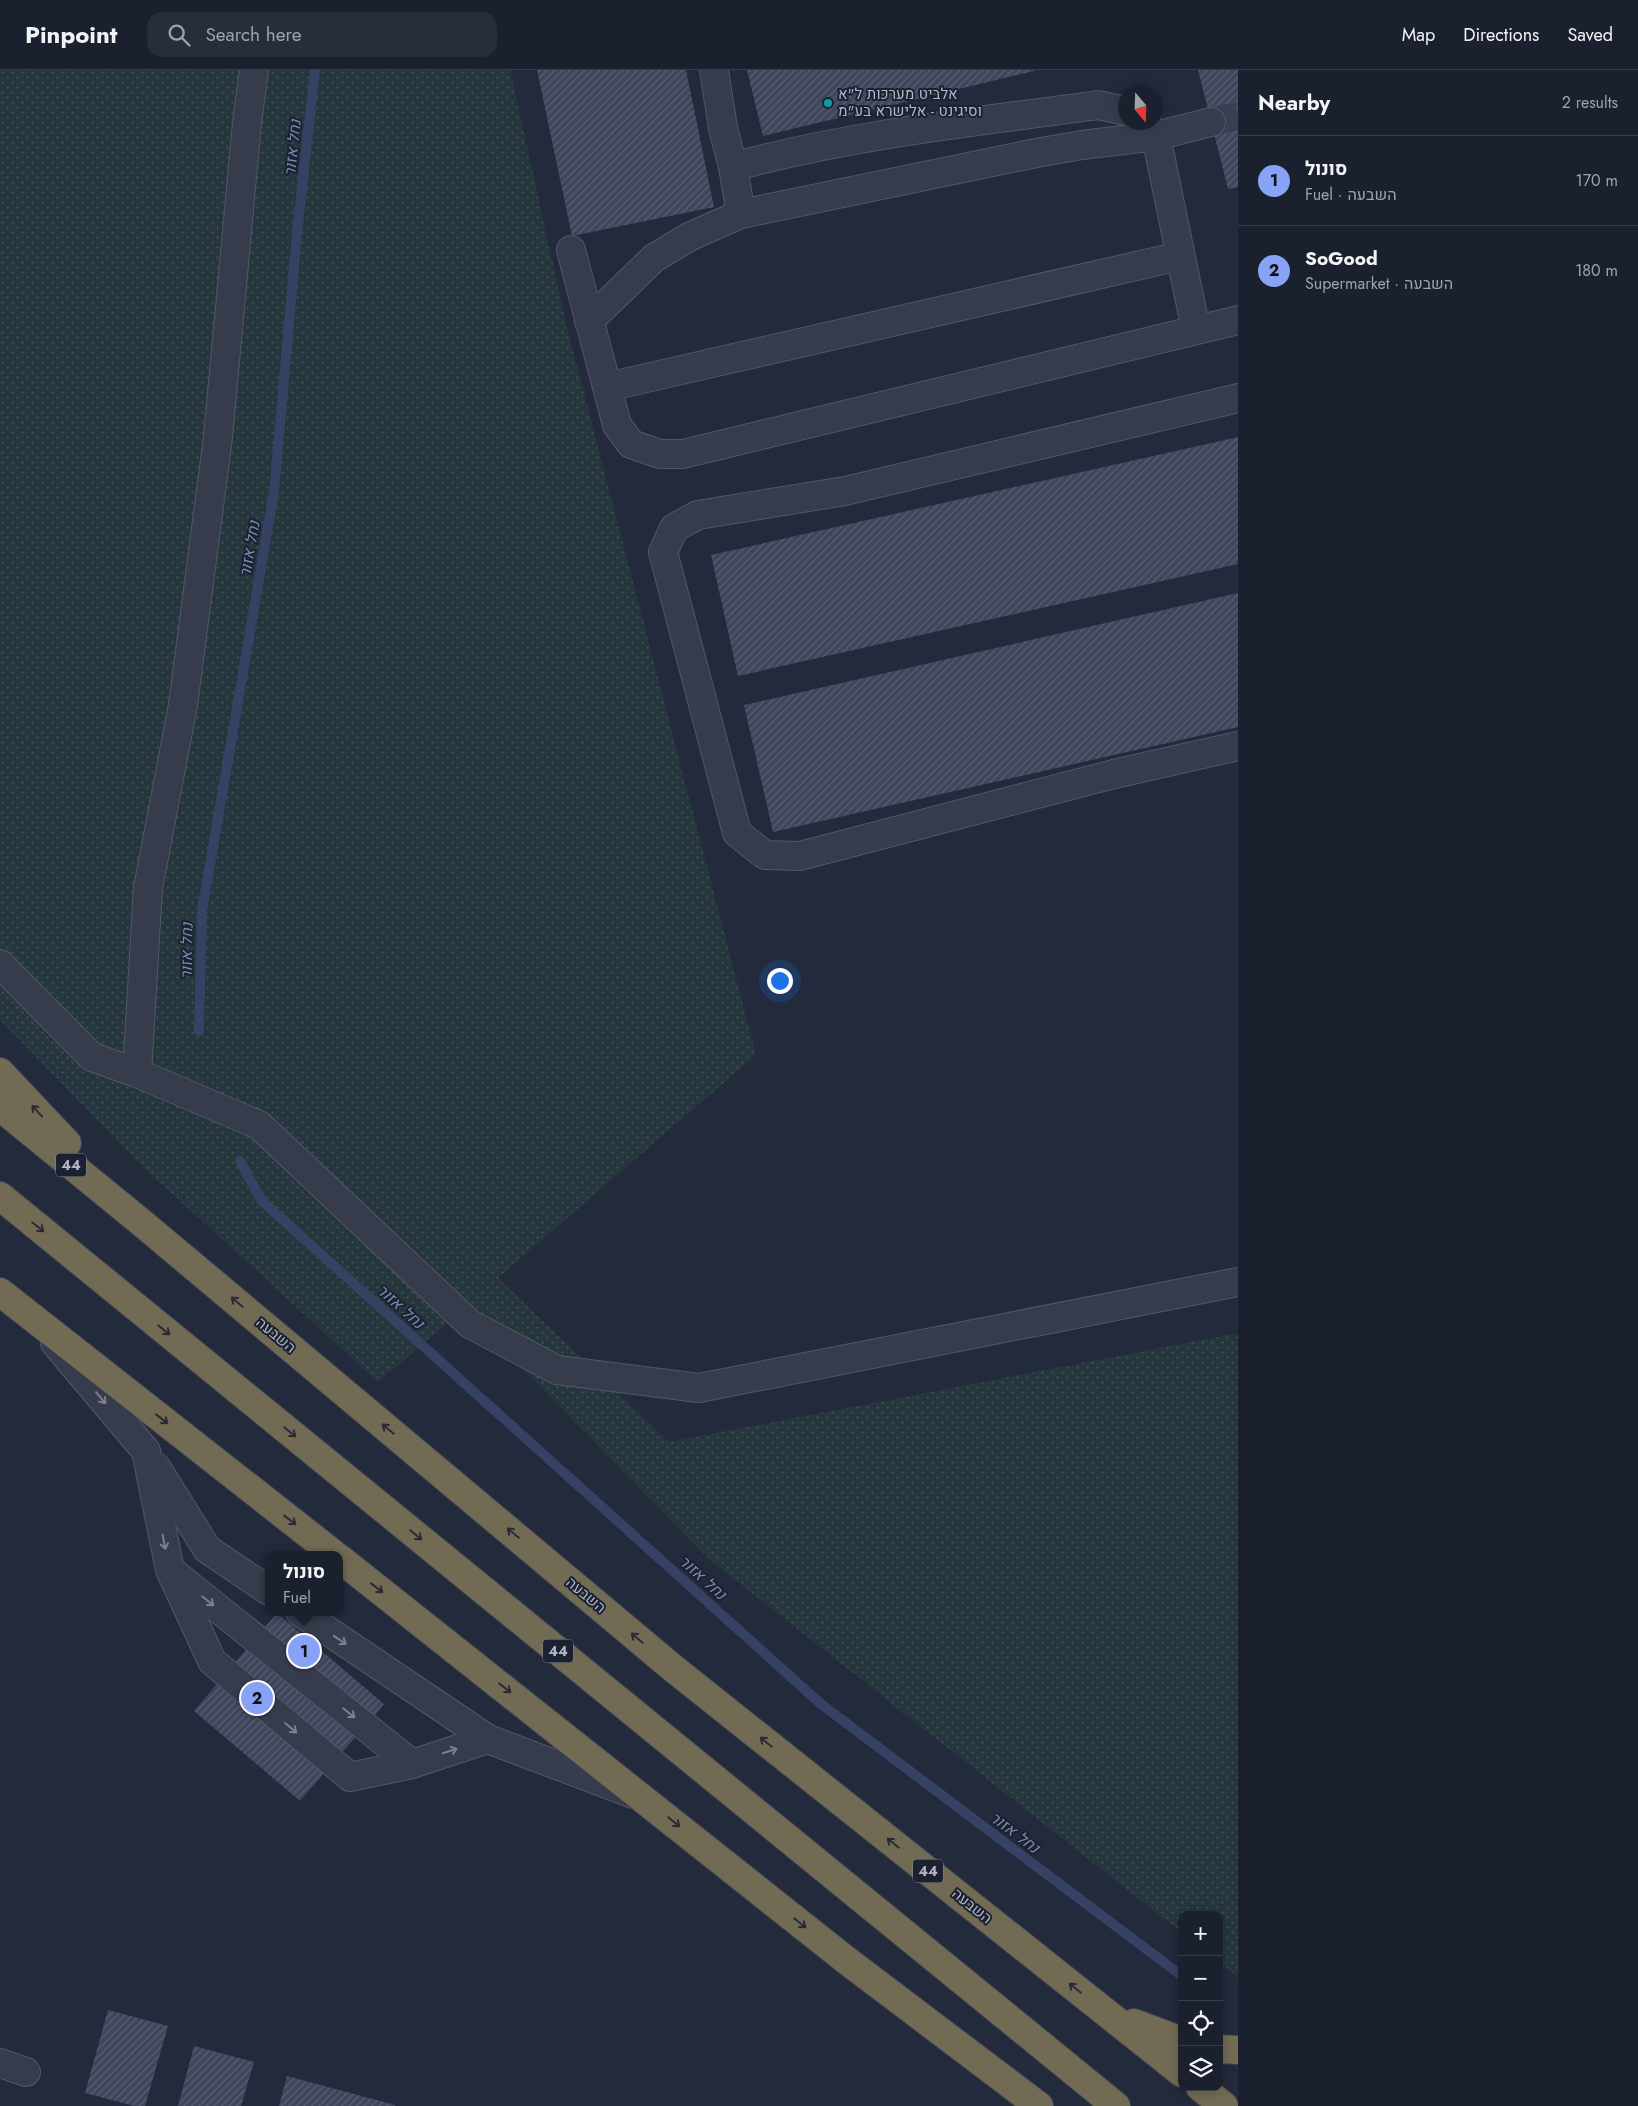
<!DOCTYPE html>
<meta charset="utf-8">
<style>
body{margin:0;font-family:Jost,Heebo,sans-serif;background:#272d39;color:#f1f3f6}
.controls{position:absolute;right:15px;bottom:15px;display:grid;overflow:hidden;border-radius:10px;box-shadow:0 2px 12px #0003}
.controls button{width:45px;height:45px;display:grid;place-items:center;padding:0;border:0;border-bottom:1px solid #383e49;background:#1a202d;color:#f1f3f6;font:25px sans-serif}
.compass{position:absolute;left:1118px;top:15px;width:45px;height:45px;border-radius:50%;background:#1a202d;box-shadow:0 2px 12px #0003;rotate:161deg}
.you{position:absolute;left:779px;top:910px;width:18px;height:18px;margin:-12px;border:4px solid #fff;border-radius:50%;background:#1a73e8;box-shadow:0 0 0 8px #1a73e833}
.badge{display:grid;place-items:center;width:32px;height:32px;border-radius:50%;background:#88a2f7;color:#111;font-size:16px;font-weight:700}
.pin{position:absolute;translate:-50% -50%;border:2px solid #fff;box-shadow:0 1px 5px #0006}
.popup{position:absolute;left:265px;top:1481px;width:78px;height:65px;box-sizing:border-box;display:grid;place-content:center;border-radius:10px;background:#1a202d;filter:drop-shadow(0 1px 4px #0005);font-size:16px;white-space:nowrap;color:#9fa3aa}
.popup b{font-size:19px;color:#f1f3f6}
.popup::after{content:'';position:absolute;left:50%;top:100%;margin-left:-10px;border:10px solid transparent;border-top-color:#1a202d}
.list{margin:0;padding:0;list-style:none}
h2{display:flex;justify-content:space-between;align-items:center;height:65px;margin:0;padding:0 20px;font-size:21px}
h2 small{font-size:16px;font-weight:400;color:#9fa3aa}
.list li{display:grid;grid-template-columns:32px 1fr auto;gap:15px;align-items:center;box-sizing:border-box;height:90px;padding:0 20px;border-top:1px solid #383e49}
.list b{display:block;font-size:19px;white-space:nowrap}
.list p{margin:0;font-size:16px;white-space:nowrap;color:#9fa3aa}
.list em{font-size:16px;font-style:normal;color:#9fa3aa}
.icon{flex:none;width:28px;height:28px;fill:none;stroke:currentColor;stroke-width:2;stroke-linecap:round;stroke-linejoin:round}
.map{position:relative;flex:none;width:1238px;height:2036px;overflow:hidden}
header{display:flex;align-items:center;gap:30px;box-sizing:border-box;height:70px;padding:0 25px;background:#1a202d;border-bottom:1px solid #383e49}
header strong{font-size:24px}
nav{display:flex;gap:28px;margin-inline-start:auto;font-size:18px}
.search{width:350px;height:45px;background:#272d39;display:flex;align-items:center;gap:12px;box-sizing:border-box;padding:0 18px;border-radius:15px;color:#9fa3aa;font-size:19px}
main{display:flex}
aside{flex:1;background:#1a202d}
.map>svg:first-child{display:block}
</style>
<header>
<strong>Pinpoint</strong>
<div class="search"><svg class="icon" aria-label="search" viewBox="0 0 24 24"><circle cx="10" cy="10" r="6"/><path d="M15 15l6 6"/></svg>Search here</div>
<nav><a>Map</a><a>Directions</a><a>Saved</a></nav>
</header>
<main>
<div class="map">
<svg width="1238" height="2036" viewBox="0 0 1238 2036">
<defs>
<pattern id="grass-dots" width="8" height="8" patternUnits="userSpaceOnUse" patternTransform="scale(1.25)"><rect width="8" height="8" fill="#25363d"/><path d="M2 2h.1M6 6h.1" fill="none" stroke="#425158" stroke-width="1.8" stroke-linecap="round"/></pattern>
<pattern id="building-hatch" width="6" height="6" patternUnits="userSpaceOnUse" patternTransform="scale(1.25)"><rect width="6" height="6" fill="#3f465c"/><path d="M-1 1l2-2M0 6l6-6M5 7l2-2" fill="none" stroke="#585e72"/></pattern>
</defs>
<rect width="100%" height="100%" fill="#232a3c"/>
<!-- grass -->
<path fill="url(#grass-dots)" d="M0,0H510L568,262L756,985L498,1208L669,1372L1238,1263V1907L1219,1892V1845H1182V1863L711,1491L464,1239L378,1312L143,1097L0,950Z"/>
<g fill="none" stroke-linecap="round" stroke-linejoin="round">
<!-- stream -->
<path stroke="#364263" stroke-width="10" d="M199,961L202,841L274,422L297,163L315,0
M240,1091L262,1131L821,1634L1182,1906"/>
</g>
<!-- building -->
<path fill="url(#building-hatch)" d="M537,0H686L714,137L572,166Z
M747,0H1034V1L763,66Z
M1198,0H1238V117L1228,119Z
M1238,367V494L738,606L711,485Z
M1238,523V657L773,762L744,635Z
M277,1543L384,1634L300,1731L194,1641Z
M108,1940L168,1956L145,2036H134L85,2023Z
M194,1976L254,1992L241,2036H178Z
M287,2006L395,2035V2036H279Z"/>
<g fill="none" stroke-linecap="round" stroke-linejoin="round">
<!-- minor-tunnel -->
<path stroke="#383f51" stroke-width="28" stroke-dasharray="28 14" stroke-linecap="butt" d="M1211,52L1238,46"/>
<!-- minor casing -->
<g stroke="#525767" stroke-width="30">
<path id="minor" d="M714,0L723,58L733,97C852,64 976,52 1098,35L1126,41
M1145,52L1156,66L1196,260
M733,97L741,144
M571,180L617,355L631,374L660,384H683L1238,250
M589,251L654,188L691,166L741,144L1036,83L1082,75L1156,66L1211,52
M607,317L1180,186
M1238,328L845,421L698,445L674,458L663,482L737,763L765,785L800,786L1114,704L1238,676
M0,894L92,987L137,1003L259,1055L470,1254L557,1300L699,1318L1238,1212
M137,1003L148,818L183,635L218,367L247,53L254,0
M55,1273L146,1381L170,1500L212,1591L350,1707L412,1694L488,1669L633,1724
M156,1397L207,1479L269,1521
M175,1504L412,1694
M300,1542L488,1669
M0,1993L26,2002"/>
</g>
<!-- highway casing -->
<g stroke="#3f4454" stroke-width="30">
<path id="highway" d="M0,1002L67,1073
M0,1037L142,1153L674,1599L1182,2003
M0,1126L1116,2036
M0,1222L335,1485
M339,1488L846,1890L1039,2036
M1134,1953L1182,1971
M1219,1979L1238,1980
M1200,2017L1224,2036"/>
</g>
<!-- minor -->
<use href="#minor" stroke="#373c4c" stroke-width="28"/>
<!-- highway -->
<use href="#highway" stroke="#726b54" stroke-width="28"/>
</g>
<!-- one-way arrows -->
<defs><path id="oneway-shaft" d="M-6 0H5M1.5-3L5.5 0L1.5 3" fill="none" stroke-width="1.6" stroke-linecap="round" stroke-linejoin="round" transform="scale(1.25)"/></defs>
<g stroke="#292c36">
<use href="#oneway-shaft" transform="translate(37 1041) rotate(-133)"/>
<use href="#oneway-shaft" transform="translate(38 1157) rotate(39)"/>
<use href="#oneway-shaft" transform="translate(237 1232) rotate(-140)"/>
<use href="#oneway-shaft" transform="translate(164 1260) rotate(39)"/>
<use href="#oneway-shaft" transform="translate(162 1349) rotate(38)"/>
<use href="#oneway-shaft" transform="translate(388 1359) rotate(-140)"/>
<use href="#oneway-shaft" transform="translate(290 1362) rotate(39)"/>
<use href="#oneway-shaft" transform="translate(290 1450) rotate(38)"/>
<use href="#oneway-shaft" transform="translate(513 1463) rotate(-140)"/>
<use href="#oneway-shaft" transform="translate(416 1465) rotate(39)"/>
<use href="#oneway-shaft" transform="translate(377 1518) rotate(38)"/>
<use href="#oneway-shaft" transform="translate(637 1568) rotate(-140)"/>
<use href="#oneway-shaft" transform="translate(505 1618) rotate(38)"/>
<use href="#oneway-shaft" transform="translate(766 1672) rotate(-141)"/>
<use href="#oneway-shaft" transform="translate(674 1752) rotate(39)"/>
<use href="#oneway-shaft" transform="translate(893 1773) rotate(-141)"/>
<use href="#oneway-shaft" transform="translate(800 1853) rotate(39)"/>
<use href="#oneway-shaft" transform="translate(1075 1918) rotate(-141)"/>
</g>
<g stroke="#7b8090">
<use href="#oneway-shaft" transform="translate(101 1328) rotate(50)"/>
<use href="#oneway-shaft" transform="translate(164 1472) rotate(79)"/>
<use href="#oneway-shaft" transform="translate(208 1531) rotate(39)"/>
<use href="#oneway-shaft" transform="translate(340 1570) rotate(34)"/>
<use href="#oneway-shaft" transform="translate(349 1643) rotate(39)"/>
<use href="#oneway-shaft" transform="translate(291 1658) rotate(40)"/>
<use href="#oneway-shaft" transform="translate(450 1681) rotate(-18)"/>
</g>
<!-- markers -->
<circle fill="#0f9aa8" stroke="#1c2131" stroke-width="2" cx="828" cy="33" r="5"/>
<g text-anchor="middle" stroke-width="4" stroke-linejoin="round" paint-order="stroke">
<!-- shield labels -->
<g fill="#1c2131" stroke="#858a9b" stroke-width="1">
<rect x="56" y="1083.5" width="30" height="23" rx="4"/>
<rect x="543" y="1569.5" width="30" height="23" rx="4"/>
<rect x="913" y="1789.5" width="30" height="23" rx="4"/>
</g>
<g font-size="14" font-weight="bold" fill="#b2b7c8">
<text x="71" y="1100">44</text>
<text x="558" y="1586">44</text>
<text x="928" y="1806">44</text>
</g>
<!-- poi labels -->
<g font-size="15" fill="#b2b7c8" stroke="#1c2131" text-anchor="start">
<text x="838" y="29">אלביט מערכות ל"א<tspan x="838" dy="17">וסיגינט - אלישרא בע"מ</tspan></text>
</g>
<!-- street labels -->
<g font-size="15" fill="#b2b7c8" stroke="#1c2131">
<text transform="translate(276 1265) rotate(40)" y="5">השבעה</text>
<text transform="translate(586 1525) rotate(40)" y="5">השבעה</text>
<text transform="translate(972 1836) rotate(39)" y="5">השבעה</text>
</g>
<!-- water labels -->
<g font-size="16" font-style="italic" fill="#7a89b0" stroke="#1c2131">
<text transform="translate(292 78) rotate(-84)" y="6">נחל אזור</text>
<text transform="translate(249 479) rotate(-80)" y="6">נחל אזור</text>
<text transform="translate(186 881) rotate(-89)" y="6">נחל אזור</text>
<text transform="translate(401 1236) rotate(42)" y="6">נחל אזור</text>
<text transform="translate(703 1507) rotate(42)" y="6">נחל אזור</text>
<text transform="translate(1015 1762) rotate(37)" y="6">נחל אזור</text>
</g>
</g>
</svg>
<div class="controls">
<button>+</button>
<button>−</button>
<button><svg class="icon" aria-label="locate" viewBox="0 0 24 24"><circle cx="12" cy="12" r="6"/><path d="M12 2v4M12 18v4M2 12h4M18 12h4"/></svg></button>
<button><svg class="icon" aria-label="layers" viewBox="0 0 24 24"><path d="M12 4l9 5-9 5-9-5zM3 14l9 5 9-5"/></svg></button>
</div>
<svg class="compass" viewBox="-18 -18 36 36"><path d="M0-13l5 13h-10z" fill="#e53935"/><path d="M0 13l5-13h-10z" fill="#9fa3aa"/></svg>
<div class="you"></div>
<div class="pin badge" style="left:304px;top:1581px">1</div>
<div class="popup"><b>סונול</b>Fuel</div>
<div class="pin badge" style="left:257px;top:1628px">2</div>
</div>
<aside>
<h2>Nearby<small>2 results</small></h2>
<ul class="list">
<li><span class="badge">1</span><div><b>סונול</b><p>Fuel · השבעה</p></div><em>170 m</em></li>
<li><span class="badge">2</span><div><b>SoGood</b><p>Supermarket · השבעה</p></div><em>180 m</em></li>
</ul>
</aside>
</main>
